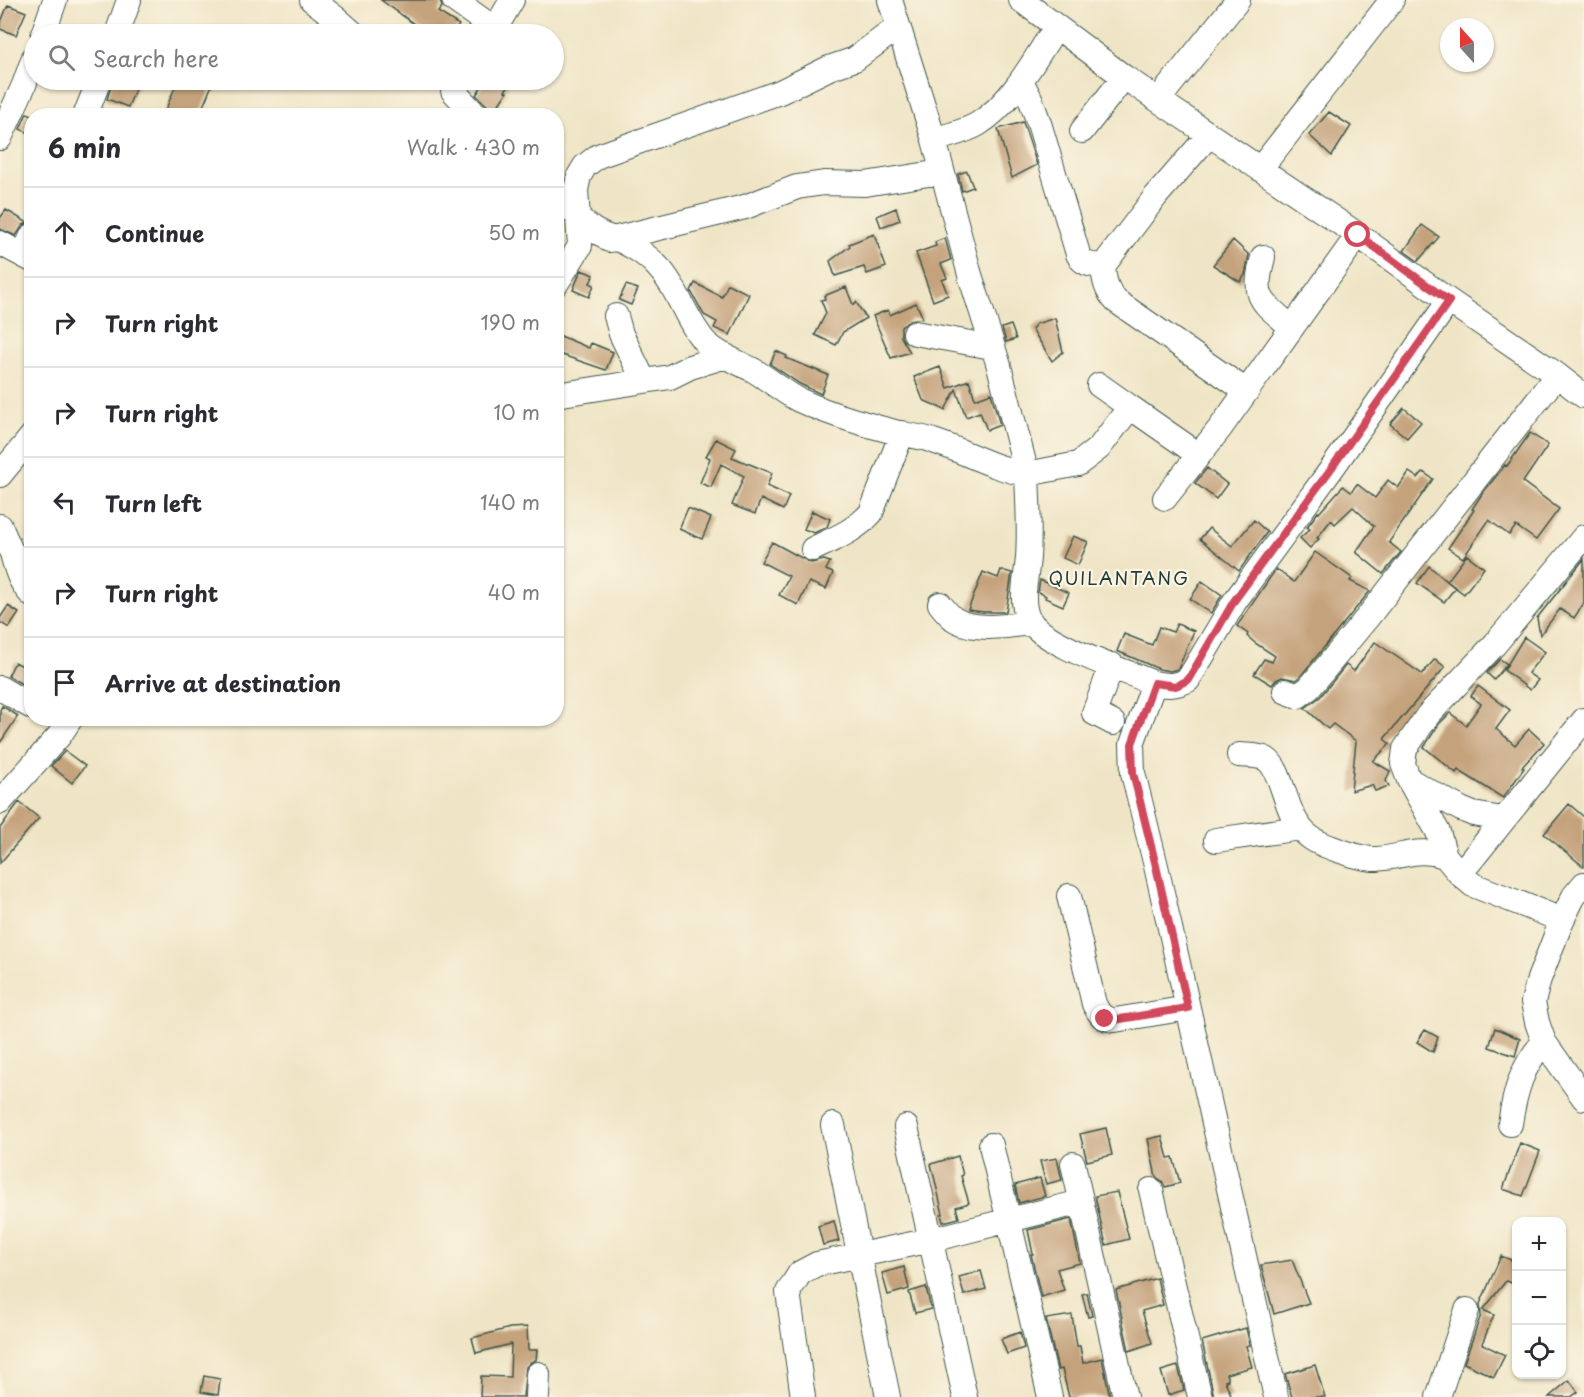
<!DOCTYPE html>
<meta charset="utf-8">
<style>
body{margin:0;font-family:"Playpen Sans",sans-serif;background:#f7f7f7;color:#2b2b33}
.controls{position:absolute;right:18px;bottom:18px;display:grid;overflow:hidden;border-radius:12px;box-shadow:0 2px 4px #0004}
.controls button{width:54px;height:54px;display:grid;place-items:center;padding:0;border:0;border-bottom:2px solid #e1e1e2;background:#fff;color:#2b2b33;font:30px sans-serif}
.compass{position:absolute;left:1440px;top:18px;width:54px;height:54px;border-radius:50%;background:#fff;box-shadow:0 2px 4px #0004;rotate:339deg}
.stop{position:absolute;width:18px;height:18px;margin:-14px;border:4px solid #d1495b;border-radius:50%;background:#fff}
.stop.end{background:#d1495b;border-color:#fff;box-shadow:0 2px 6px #0008}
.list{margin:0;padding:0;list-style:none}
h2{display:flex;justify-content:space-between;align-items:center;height:78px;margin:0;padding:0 24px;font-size:26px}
h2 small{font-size:20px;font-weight:400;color:#7c7c81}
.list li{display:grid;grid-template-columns:39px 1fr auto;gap:18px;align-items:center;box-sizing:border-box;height:90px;padding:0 24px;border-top:2px solid #e1e1e2}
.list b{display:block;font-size:22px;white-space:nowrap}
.list em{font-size:20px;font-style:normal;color:#7c7c81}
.icon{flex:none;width:33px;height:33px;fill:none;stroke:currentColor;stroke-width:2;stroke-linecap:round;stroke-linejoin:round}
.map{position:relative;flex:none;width:1584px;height:1397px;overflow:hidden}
.search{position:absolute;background:#fff;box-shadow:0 2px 4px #0004;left:24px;top:24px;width:540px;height:66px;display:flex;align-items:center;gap:15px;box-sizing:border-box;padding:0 21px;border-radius:33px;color:#7c7c81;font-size:22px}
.panel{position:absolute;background:#fff;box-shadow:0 2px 4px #0004;left:24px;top:108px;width:540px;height:618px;border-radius:24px}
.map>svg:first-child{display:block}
</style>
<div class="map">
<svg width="1584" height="1397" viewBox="0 0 1584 1397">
<rect width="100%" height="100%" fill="#fcf5e5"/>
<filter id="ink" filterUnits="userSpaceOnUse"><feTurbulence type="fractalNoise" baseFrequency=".0167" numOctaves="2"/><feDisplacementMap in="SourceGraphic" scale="12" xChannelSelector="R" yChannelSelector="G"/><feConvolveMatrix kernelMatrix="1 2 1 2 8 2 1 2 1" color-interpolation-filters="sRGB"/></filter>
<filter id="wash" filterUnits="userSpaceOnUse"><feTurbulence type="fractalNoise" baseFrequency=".008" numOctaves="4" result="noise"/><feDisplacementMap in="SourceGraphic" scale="24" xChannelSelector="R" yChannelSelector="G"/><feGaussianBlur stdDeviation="1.35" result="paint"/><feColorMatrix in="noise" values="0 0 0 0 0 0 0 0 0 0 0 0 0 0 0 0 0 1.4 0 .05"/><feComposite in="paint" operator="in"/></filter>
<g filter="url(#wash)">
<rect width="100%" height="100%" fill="#efe5c6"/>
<g id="blocks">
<!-- building -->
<path fill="#c4a27b" d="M381,0H440L442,7L438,12L459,25L453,34H428Z
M8,5L26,12L16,35L0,29V24Z
M113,80H139L128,107L107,99Z
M178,80H214L199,116H163Z
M486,80H512L505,91L507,92L494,112L476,95Z
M1329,112L1351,126L1332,156L1309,135Z
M27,113L32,115V134L20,129Z
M1023,122L1037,165L1012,178L998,129Z
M967,171L973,187L962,191L958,174Z
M896,208L900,220L881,227L877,216Z
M6,210L28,223L23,225L16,236L0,229V218Z
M1422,225L1439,237L1418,261L1404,251Z
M874,234L886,267L867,274L864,267L835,276L830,261L850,246L849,244Z
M945,238L951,260L941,264L947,278L942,280L948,295L933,301L916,253L936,246L935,242Z
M1233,240L1249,255L1245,275L1240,282L1213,265Z
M581,270L594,275L590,283L594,285L589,297L573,290Z
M695,283L722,297L728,284L749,294L730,335L714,328L717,322L704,315L691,291Z
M626,285L638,289L631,305L619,300Z
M846,287L853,305L856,302L866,318L843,332L836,345L815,335L826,313L821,300L825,299L824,296Z
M916,303L923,318L910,320L901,327V337L910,352L891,358L873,316L888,310L890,315Z
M1055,318L1063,352L1052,361L1032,329L1036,324Z
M1011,325L1016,339L1006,342L1002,328Z
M556,334L589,348L591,343L613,352L606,370L556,353Z
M776,351L787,356L786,358L828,375L821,394L800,384L770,364Z
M940,367L948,388L969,380L975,399L991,393L1000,425L987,430L980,412L966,417L956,389L945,410L923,400L914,377Z
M1404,408L1421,422L1407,438L1390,424Z
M1530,433L1548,445L1523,482L1559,509L1536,540L1516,526L1509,535L1489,520L1463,558L1448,548L1474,510L1472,509L1482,494L1505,465L1507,466Z
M716,439L736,449L732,457L772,473L767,486L789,496L783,510L761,499L755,514L732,505L744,476L721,464L711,487L700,483L710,458L706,456Z
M1207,468L1227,484L1216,499L1195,483Z
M1409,472L1418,478L1423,472L1433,479L1389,542L1401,552L1383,574L1356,552L1374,526L1353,507L1335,524L1331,520L1317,538L1319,539L1310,548L1300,538L1310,529L1307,527L1318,512L1319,513L1343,486L1351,492L1357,484L1375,498L1388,480L1398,488Z
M688,508L711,518L702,539L679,529Z
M812,511L830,519L827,527L814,533L804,529Z
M1254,520L1267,532L1239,571L1200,539L1209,528L1232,546Z
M1073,536L1088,542L1078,565L1063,558Z
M772,542L811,563L824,560L830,562L826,570L833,573L826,589L809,582L798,605L779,595L789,576L761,562Z
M1315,552L1352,578L1350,581L1370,591L1299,678L1296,680L1282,677L1276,680L1272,685L1254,674L1264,659L1272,662L1275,656L1255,643L1247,636L1248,634L1237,626L1276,569L1294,582Z
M1467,555L1484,568L1464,594L1447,581Z
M1584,559V603L1574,618L1560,609L1540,635L1537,618Z
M1429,566L1455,588L1444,602L1417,583Z
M1001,570L1012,573L1006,612H983L968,610L983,572L998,578Z
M1040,580L1069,593L1063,606L1045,598L1046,596L1038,592Z
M1202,581L1222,595L1211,613L1190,599Z
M8,606L19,613L9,628L0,622V618Z
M1177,624L1194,631L1178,669L1170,671L1159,669L1117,651L1124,634L1152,645L1159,627L1173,632Z
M1524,637L1545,652L1528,673L1538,680L1530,690L1504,670Z
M1375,642L1422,674L1435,659L1445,667L1384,739L1390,744L1373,761L1390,771L1386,781L1389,786L1375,791L1372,785L1351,791L1356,741L1333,724L1328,729L1305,708L1320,697L1346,665L1354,671Z
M1500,659L1507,664L1494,680L1487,673Z
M15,662L32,671V690L8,676Z
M1478,686L1510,710L1496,729L1515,745L1529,729L1544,743L1522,767L1524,768L1503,798L1458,770L1456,773L1424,747L1439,724L1450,713L1466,725L1481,704L1471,696Z
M2,706L18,716L0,743V710Z
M65,751L85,766L72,783L51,766Z
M19,802L39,818L0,863V828Z
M1569,804L1584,817V867L1544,834Z
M1495,1028L1520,1039L1515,1056L1489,1047Z
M1425,1030L1438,1037L1433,1052L1417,1042Z
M1106,1128L1112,1155L1087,1161L1080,1134Z
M1162,1136L1168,1158L1173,1157L1180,1183L1165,1187L1162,1181L1156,1177L1148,1139Z
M1520,1143L1540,1151L1523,1196L1503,1189Z
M958,1156L963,1175L961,1176L969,1203L956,1207L959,1218L943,1222L941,1214H943L931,1164Z
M1057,1158L1062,1180L1046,1184L1040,1161Z
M1040,1178L1045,1196L1019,1203L1015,1185Z
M1117,1192L1129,1239L1106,1245L1095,1196Z
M1071,1219L1080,1263L1057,1269L1064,1290L1041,1297L1031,1254H1033L1028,1230Z
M834,1221L839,1241L823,1245L818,1226Z
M1501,1256L1516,1262V1285L1506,1281L1483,1310L1494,1315L1482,1344L1505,1355L1494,1377L1464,1363L1481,1315L1480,1304Z
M1292,1260L1309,1303L1274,1314L1261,1265Z
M904,1267L909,1289L888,1295L882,1273Z
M981,1271L986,1289L964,1295L959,1277Z
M1157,1278L1163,1305L1142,1311L1152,1343L1129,1351L1116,1290Z
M926,1287L931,1309L915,1313L909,1292Z
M1087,1293L1092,1316L1088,1317L1082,1294Z
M1072,1315L1077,1346H1080L1083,1363L1102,1358L1110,1397H1069L1062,1369L1058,1370L1046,1319Z
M527,1327L528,1350H537L536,1360L531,1362L526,1367L523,1397H480L481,1376L510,1377L511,1344L476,1353L472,1338L510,1328Z
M1246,1328L1250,1345L1246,1346L1252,1367L1226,1374L1228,1380L1225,1381L1232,1397H1214L1202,1341Z
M1020,1332L1024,1348L1007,1354L1001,1339Z
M1315,1365L1325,1397H1292L1285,1374Z
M1178,1366L1184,1390L1168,1395L1161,1371Z
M204,1376L220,1379L218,1395L201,1392Z
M1569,1380L1578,1392L1571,1397H1549Z"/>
</g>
</g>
<g filter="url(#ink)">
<use href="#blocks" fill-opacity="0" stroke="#3e564a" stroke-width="1.5"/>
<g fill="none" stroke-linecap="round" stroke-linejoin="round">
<!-- minor casing -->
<g stroke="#3e564a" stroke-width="26">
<path id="minor" d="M312,0L337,19L354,34
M454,0L495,29
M890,0L934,140L970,275L999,366L1027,474L1078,464L1099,448L1130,407L1199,455L1221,427L1358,235
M1021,0L1124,77L1358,235L1449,301L1557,375L1584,396
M43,34L55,0
M117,34L129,0
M492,34L512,0
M461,80L453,91L477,116
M1021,81L1030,98L1039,123L1078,254C1083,265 1091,265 1103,266
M1159,99L1238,0
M85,116L99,80
M1082,131L1124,77
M1209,135L1156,196L1103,266C1104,280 1106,290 1116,301L1246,391
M0,138L24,85L34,57
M934,140C948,135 965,132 978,124C1013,102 1034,60 1056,27
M1260,169L1392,0
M556,192C572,208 582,226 603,235C607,237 611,238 616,239C630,244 647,255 657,266C678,287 685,320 706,343C718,355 738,362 753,370C769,379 783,392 799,400C831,415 868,425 902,434C913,436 923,437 933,441C965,451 994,469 1027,474C1028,502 1030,529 1028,557C1027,575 1020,598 1027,616C1037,643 1126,671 1154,683C1168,686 1175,686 1188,680L1235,601L1333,467L1449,301
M609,240L745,207L797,187L824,183L865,184L941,172
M0,243L32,260
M23,255L32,236
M1263,257C1252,300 1261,300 1291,327
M556,284L580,246L576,190L579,176L585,166L598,156L780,92L829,68L855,59L898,27
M616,316L621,334L644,381
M915,333L992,347
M1099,385L1130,407
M556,395L670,377L690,367L726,356
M0,475L32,436
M1165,498L1199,455
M0,526L11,551L32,572
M1584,537L1495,644L1428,715L1405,749L1403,764L1409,780L1438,832L1445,856L1460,874L1473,885L1562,920L1539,979L1533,1002L1537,1022L1544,1042L1584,1098
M813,549C834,539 855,531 871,513L902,433
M13,557C17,572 21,584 32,595
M940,604C944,609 949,615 954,619C972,631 1010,627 1031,622
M1112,665L1094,713L1113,723
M1154,683L1132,744L1133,773L1156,866L1276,1397
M0,688L32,707
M1285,691L1298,696L1309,688L1367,618L1557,375
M1239,755C1248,756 1259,755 1266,759C1285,771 1283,819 1311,838C1322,846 1364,860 1377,859C1404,857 1417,847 1445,856
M1409,780L1461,809L1473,814L1502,819
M0,802L59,736L71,718
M1216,840L1300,828
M1460,874L1584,720
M1069,896L1094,1004C1100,1015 1102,1019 1115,1020L1188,1008
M1562,920L1574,896L1584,884
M1510,1124C1515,1091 1522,1066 1544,1042
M833,1125L888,1397
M906,1127L965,1397
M991,1145L1050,1397
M1073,1164L1125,1397
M1151,1190L1200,1397
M537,1397L538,1374
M803,1397L788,1292L800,1273L817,1264L931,1240L1081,1202
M1438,1397L1467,1310"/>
</g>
<!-- minor -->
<use href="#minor" stroke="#fff" stroke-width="24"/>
</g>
</g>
<g fill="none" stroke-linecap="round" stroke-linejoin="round" filter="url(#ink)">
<!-- route -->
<path stroke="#d1495b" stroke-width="8" d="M1105,1019L1114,1020L1188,1008L1156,866L1133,773L1132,744L1154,683L1176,686L1188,680L1234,601L1333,466L1449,301L1358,235"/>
</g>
<g text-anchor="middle" stroke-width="4.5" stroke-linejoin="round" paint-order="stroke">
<!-- quarter labels -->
<g font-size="18" letter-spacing="1.5" fill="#1f3d34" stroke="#fcf5e5">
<text x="1119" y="585">QUILANTANG</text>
</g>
</g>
</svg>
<div class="controls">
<button>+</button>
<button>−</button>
<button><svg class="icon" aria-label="locate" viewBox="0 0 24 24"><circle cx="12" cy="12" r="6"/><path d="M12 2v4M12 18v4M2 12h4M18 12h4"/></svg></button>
</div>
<svg class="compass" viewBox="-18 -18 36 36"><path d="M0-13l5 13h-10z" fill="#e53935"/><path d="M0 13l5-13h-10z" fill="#7c7c81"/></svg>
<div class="stop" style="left:1358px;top:235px"></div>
<div class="stop end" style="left:1105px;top:1019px"></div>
<div class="search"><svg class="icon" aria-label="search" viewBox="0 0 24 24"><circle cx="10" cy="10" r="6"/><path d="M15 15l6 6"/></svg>Search here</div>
<section class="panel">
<h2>6 min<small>Walk · 430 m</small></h2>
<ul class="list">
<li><svg class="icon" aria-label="ahead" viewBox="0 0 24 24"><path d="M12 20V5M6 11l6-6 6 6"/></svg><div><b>Continue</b></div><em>50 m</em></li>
<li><svg class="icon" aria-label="right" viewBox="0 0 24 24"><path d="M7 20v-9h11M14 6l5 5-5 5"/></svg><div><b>Turn right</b></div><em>190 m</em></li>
<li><svg class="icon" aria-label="right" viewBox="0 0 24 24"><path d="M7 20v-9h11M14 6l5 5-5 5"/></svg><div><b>Turn right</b></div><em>10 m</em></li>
<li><svg class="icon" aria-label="left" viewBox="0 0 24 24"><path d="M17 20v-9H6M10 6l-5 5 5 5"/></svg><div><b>Turn left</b></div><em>140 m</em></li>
<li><svg class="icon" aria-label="right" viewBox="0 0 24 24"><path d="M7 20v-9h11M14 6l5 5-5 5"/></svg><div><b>Turn right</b></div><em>40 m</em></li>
<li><svg class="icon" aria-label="arrive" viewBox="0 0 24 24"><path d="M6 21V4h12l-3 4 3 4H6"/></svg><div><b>Arrive at destination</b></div></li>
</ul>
</section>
</div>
